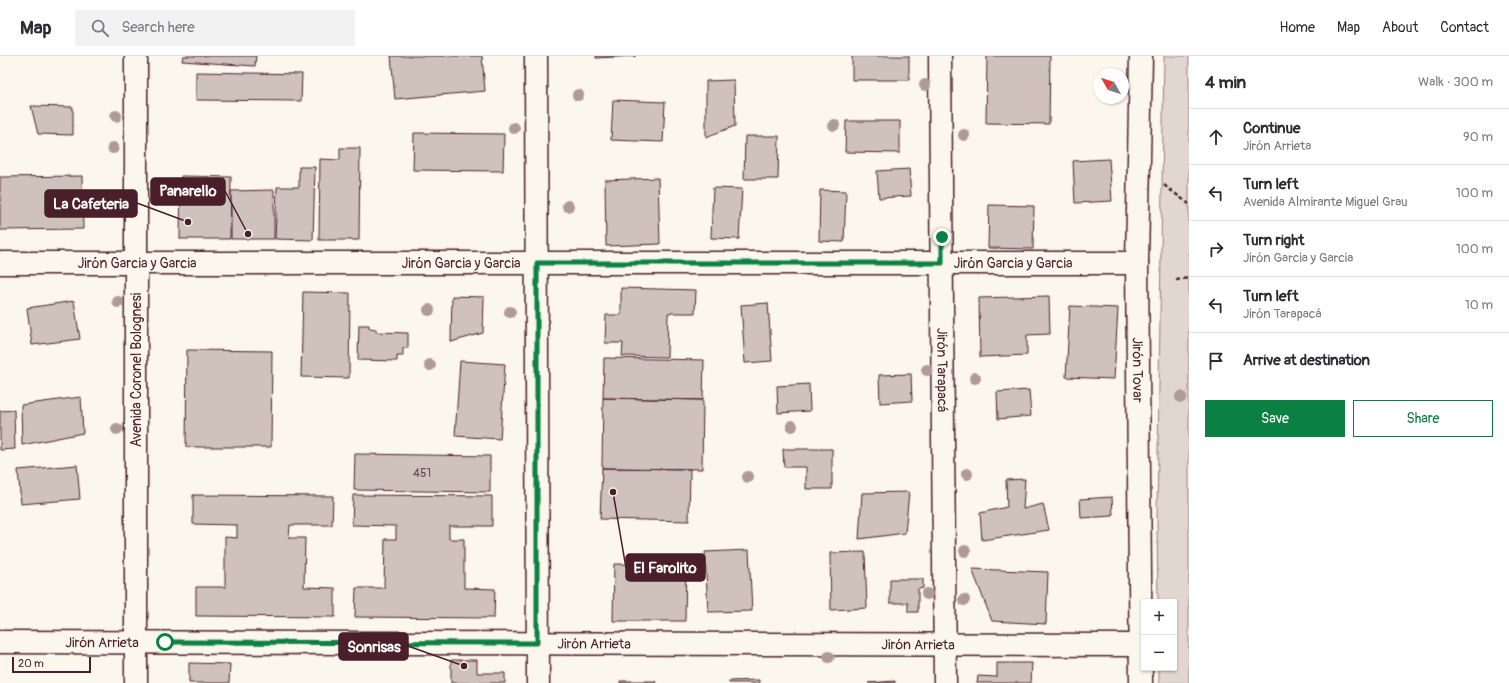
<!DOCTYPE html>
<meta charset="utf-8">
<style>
body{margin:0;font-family:Pangolin,sans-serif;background:#f2f2f3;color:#2b2b33}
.controls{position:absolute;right:12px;bottom:12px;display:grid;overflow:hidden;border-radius:0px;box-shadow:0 1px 3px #0004}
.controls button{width:36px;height:36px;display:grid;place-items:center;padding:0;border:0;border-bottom:1px solid #e1e1e2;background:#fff;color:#2b2b33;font:20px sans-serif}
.compass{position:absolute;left:1093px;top:12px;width:36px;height:36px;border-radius:50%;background:#fff;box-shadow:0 1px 3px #0004;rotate:309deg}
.scale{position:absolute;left:12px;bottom:10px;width:79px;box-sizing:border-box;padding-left:4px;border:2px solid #4a1f2b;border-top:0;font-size:11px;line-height:14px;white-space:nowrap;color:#4a1f2b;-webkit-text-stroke:3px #fbf7ec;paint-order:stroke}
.stop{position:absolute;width:12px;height:12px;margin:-9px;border:3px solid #0b8043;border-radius:50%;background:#fff}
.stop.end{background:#0b8043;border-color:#fff;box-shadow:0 1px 4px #0008}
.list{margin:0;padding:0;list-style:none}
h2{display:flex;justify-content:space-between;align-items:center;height:52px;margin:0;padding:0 16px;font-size:17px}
h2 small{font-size:13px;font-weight:400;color:#7c7c81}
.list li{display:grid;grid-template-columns:26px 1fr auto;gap:12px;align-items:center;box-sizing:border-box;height:56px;padding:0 16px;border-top:1px solid #e1e1e2}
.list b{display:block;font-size:15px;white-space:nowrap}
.list p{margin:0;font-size:13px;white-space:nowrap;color:#7c7c81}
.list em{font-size:13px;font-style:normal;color:#7c7c81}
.actions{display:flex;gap:8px;padding:12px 16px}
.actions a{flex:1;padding:9px 0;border:1px solid #0b8043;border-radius:0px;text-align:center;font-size:14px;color:#0b8043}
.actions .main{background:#0b8043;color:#fff}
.icon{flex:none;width:22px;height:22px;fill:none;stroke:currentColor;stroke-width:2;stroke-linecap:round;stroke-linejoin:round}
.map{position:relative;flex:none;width:1189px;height:627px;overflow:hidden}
header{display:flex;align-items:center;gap:24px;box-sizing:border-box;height:56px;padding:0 20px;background:#fff;border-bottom:1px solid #e1e1e2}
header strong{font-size:19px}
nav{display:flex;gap:22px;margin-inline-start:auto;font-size:14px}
.search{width:280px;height:36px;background:#f2f2f3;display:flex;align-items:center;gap:10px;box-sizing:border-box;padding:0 14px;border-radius:0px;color:#7c7c81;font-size:15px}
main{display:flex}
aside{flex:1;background:#fff}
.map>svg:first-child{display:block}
</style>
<header>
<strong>Map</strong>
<div class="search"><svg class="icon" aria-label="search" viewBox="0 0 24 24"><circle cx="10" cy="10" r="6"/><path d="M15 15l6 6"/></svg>Search here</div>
<nav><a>Home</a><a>Map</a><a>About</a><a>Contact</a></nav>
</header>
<main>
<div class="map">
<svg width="1189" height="627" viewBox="0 0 1189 627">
<rect width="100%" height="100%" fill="#fbf7ec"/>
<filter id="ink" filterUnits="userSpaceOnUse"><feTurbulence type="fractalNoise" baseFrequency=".025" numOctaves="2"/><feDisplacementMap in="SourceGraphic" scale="8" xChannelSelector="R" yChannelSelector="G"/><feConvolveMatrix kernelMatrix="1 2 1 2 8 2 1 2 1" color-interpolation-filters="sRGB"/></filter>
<g filter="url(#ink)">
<!-- green -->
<path fill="#e2d7d0" stroke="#967b7e" d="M1164,0H1189V627H1159V612H1174V546H1158L1157,463Z"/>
<!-- building -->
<path fill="#cfc2bc" stroke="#4a1f2b" d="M183,0H256L255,10L182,5Z
M391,0H482L485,35L395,43Z
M596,0H636L596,2Z
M852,0H909V24H852Z
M987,0H1050L1049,68L986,67Z
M196,16L302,18L301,45L196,44Z
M734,24L735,70L706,81V25Z
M613,44L665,46L663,86L611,84Z
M31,50L73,51V79L38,78Z
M846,65H900V97L845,96Z
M414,77L504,78L503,115L413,114Z
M745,80H779L778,123H744Z
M340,92H360L359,184H319L320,103L340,104Z
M1109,103L1112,145L1075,147L1073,105Z
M299,111H315L313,184L275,183L277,131H299Z
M909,113L911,140L879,142L877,115Z
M82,120L83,173L0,174V121Z
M181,120L231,121L230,183H180Z
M658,122L660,188L606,190L605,124Z
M713,132L742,133L739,183L711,182Z
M274,134V183H231V135Z
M820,134L846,135L844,186L819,185Z
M989,149L1034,150L1033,193L988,192Z
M621,232L696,234L695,257H668L667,301L622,300L623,287H605L606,259H621Z
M303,236L350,237L349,322L301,321Z
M452,240L484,241L483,277L451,286Z
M1049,240L1050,278L1027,279V299L980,301L979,242Z
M74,245L80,283L32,289L27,252Z
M768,247L772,305L745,307L741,249Z
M1070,250L1118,252L1114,323L1066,321Z
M359,269H369V272L376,273V276L408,277V292H403V300H397V305L358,304Z
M187,294L272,295L271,391H186Z
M604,302L704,304L703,344L603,342Z
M460,305L505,308L500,383L455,380Z
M911,318L912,345L880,347L879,319Z
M809,328L810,355L778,357L777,330Z
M1029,334L1031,360L998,363L997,336Z
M81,341L83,377L22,389L21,349Z
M603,342L703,344L702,413L602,412Z
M14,354L15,393L0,394V355Z
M783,393H832V433H806V411H784Z
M355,398L490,400V436L354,434Z
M77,409L80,443L21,448L18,414Z
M602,412L690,413L689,465L600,463Z
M1025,423L1023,453L1043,448L1049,474L982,484L980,457L1007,451L1006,424Z
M909,436L905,477L859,483L862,437Z
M193,439L333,440L332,469H290L289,482H305L304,531L335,532V561L196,560V531H225V481L237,482V469L193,468Z
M353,439L492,440V470H449V483H464V532L495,533L494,562L355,561L356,532H384L385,483H396V470L352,469Z
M1112,441L1113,460L1081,462L1080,443Z
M749,494L752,555L708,556L705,496Z
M865,496L867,552L831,554L830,497Z
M614,508L686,509L685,565H613Z
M972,513L1048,516L1046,568L992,565Z
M890,523H923V532L918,533V556H908V547H890Z
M451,604H477V617H505V627H451Z
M189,607L230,608L229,627H189Z
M997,607H1032L1031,627H977L978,620L997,621Z
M759,624V627H729V625Z
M620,625H656L655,627H620Z
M895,625V627H868Z"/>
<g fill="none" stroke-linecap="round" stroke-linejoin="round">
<!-- minor casing -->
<g stroke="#4a1f2b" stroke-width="25">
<g id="minor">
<path id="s1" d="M940,0L945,627"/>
<path id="s2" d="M1141,0L1137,207L1141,627"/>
<path id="s3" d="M0,207H1137"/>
<path id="s4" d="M0,586L1141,589"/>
</g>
</g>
<!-- major casing -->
<g stroke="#4a1f2b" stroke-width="25">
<path id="major" d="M136,0V627
M536,0L538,627"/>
</g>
<!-- path -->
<path stroke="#4a1f2b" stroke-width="2.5" stroke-dasharray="4 3" stroke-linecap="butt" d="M1164,129L1189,148
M1176,224L1189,222"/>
<!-- minor -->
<use href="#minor" stroke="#fbf7ec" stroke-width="22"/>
<!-- major -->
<use href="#major" stroke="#fbf7ec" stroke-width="22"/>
</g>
<!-- trees -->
<g fill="#af9a98">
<circle cx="925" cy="29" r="6"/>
<circle cx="578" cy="39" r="6"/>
<circle cx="116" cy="60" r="6"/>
<circle cx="834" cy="69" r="6"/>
<circle cx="514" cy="72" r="6"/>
<circle cx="964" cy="79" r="6"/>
<circle cx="113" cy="92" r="6"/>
<circle cx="568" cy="150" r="6"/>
<circle cx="118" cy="246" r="6"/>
<circle cx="429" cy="254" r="6"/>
<circle cx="510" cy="256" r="6"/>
<circle cx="430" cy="309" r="6"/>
<circle cx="927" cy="314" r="6"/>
<circle cx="975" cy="322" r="6"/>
<circle cx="1181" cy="341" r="6"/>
<circle cx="792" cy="370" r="6"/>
<circle cx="117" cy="373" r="6"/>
<circle cx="967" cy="418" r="6"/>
<circle cx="748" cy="421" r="6"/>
<circle cx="965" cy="495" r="6"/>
<circle cx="927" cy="538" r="6"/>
<circle cx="964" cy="544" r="6"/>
<circle cx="829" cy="601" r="6"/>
</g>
</g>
<g fill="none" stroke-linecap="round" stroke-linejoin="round" filter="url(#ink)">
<!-- route -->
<path stroke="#0b8043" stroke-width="5" d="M165,586L537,587V207H942V181"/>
</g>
<g text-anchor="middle" stroke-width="3" stroke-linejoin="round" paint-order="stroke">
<!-- number labels -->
<g font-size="12" fill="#6b484f">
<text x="422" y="421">451</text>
</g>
<!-- street labels -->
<g font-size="14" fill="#4a1f2b" stroke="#fbf7ec">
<text dy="5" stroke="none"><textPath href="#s3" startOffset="137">Jirón Garcia y Garcia</textPath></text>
<text dy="5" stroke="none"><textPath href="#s3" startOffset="461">Jirón Garcia y Garcia</textPath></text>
<text dy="5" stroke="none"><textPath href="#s3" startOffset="1013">Jirón Garcia y Garcia</textPath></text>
<text dy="5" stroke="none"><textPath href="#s1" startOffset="314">Jirón Tarapacá</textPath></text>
<text dy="5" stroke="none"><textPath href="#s2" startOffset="314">Jirón Tovar</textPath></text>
<text transform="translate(136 314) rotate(-90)" y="5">Avenida Coronel Bolognesi</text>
<text dy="5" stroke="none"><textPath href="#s4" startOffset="102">Jirón Arrieta</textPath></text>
<text dy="5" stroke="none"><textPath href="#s4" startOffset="594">Jirón Arrieta</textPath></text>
<text dy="5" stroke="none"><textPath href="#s4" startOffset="918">Jirón Arrieta</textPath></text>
</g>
</g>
<!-- callouts -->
<path fill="none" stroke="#4a1f2b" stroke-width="1.5" d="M248 178L225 135M188 166L137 147M613 436L626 512M464 610L408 590"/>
<g fill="#4a1f2b" stroke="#fbf7ec" stroke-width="1.5">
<circle cx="248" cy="178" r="4"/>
<circle cx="188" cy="166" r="4"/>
<circle cx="613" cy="436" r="4"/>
<circle cx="464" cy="610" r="4"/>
</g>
<g fill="#4a1f2b" stroke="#4a1f2b" stroke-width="1.5">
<rect x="151" y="122" width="74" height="27" rx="4"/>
<rect x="45" y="134" width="92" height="27" rx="4"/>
<rect x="626" y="498" width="79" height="27" rx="4"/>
<rect x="339" y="577" width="69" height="27" rx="4"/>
</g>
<g font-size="15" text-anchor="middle" font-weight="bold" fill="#fff">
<text x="188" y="140">Panarello</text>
<text x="91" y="153">La Cafeteria</text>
<text x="665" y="517">El Farolito</text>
<text x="374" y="596">Sonrisas</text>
</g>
</svg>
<div class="controls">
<button>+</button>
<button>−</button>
</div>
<svg class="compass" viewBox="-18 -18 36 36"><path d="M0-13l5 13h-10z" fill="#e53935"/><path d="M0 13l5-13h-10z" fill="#7c7c81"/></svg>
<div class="scale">20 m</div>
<div class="stop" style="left:165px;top:586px"></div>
<div class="stop end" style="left:942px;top:181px"></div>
</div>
<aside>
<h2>4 min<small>Walk · 300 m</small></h2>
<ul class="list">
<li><svg class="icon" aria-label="ahead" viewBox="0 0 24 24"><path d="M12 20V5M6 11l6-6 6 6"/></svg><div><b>Continue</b><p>Jirón Arrieta</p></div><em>90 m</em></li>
<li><svg class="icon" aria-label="left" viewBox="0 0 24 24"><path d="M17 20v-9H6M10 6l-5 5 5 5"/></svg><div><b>Turn left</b><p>Avenida Almirante Miguel Grau</p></div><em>100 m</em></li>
<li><svg class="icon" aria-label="right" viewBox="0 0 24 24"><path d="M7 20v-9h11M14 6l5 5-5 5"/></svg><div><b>Turn right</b><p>Jirón Garcia y Garcia</p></div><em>100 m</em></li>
<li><svg class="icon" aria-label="left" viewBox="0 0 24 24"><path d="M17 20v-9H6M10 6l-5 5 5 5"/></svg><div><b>Turn left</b><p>Jirón Tarapacá</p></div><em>10 m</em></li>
<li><svg class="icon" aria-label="arrive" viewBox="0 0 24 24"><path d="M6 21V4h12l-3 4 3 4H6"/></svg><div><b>Arrive at destination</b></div></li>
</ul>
<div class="actions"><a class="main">Save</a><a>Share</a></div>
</aside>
</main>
